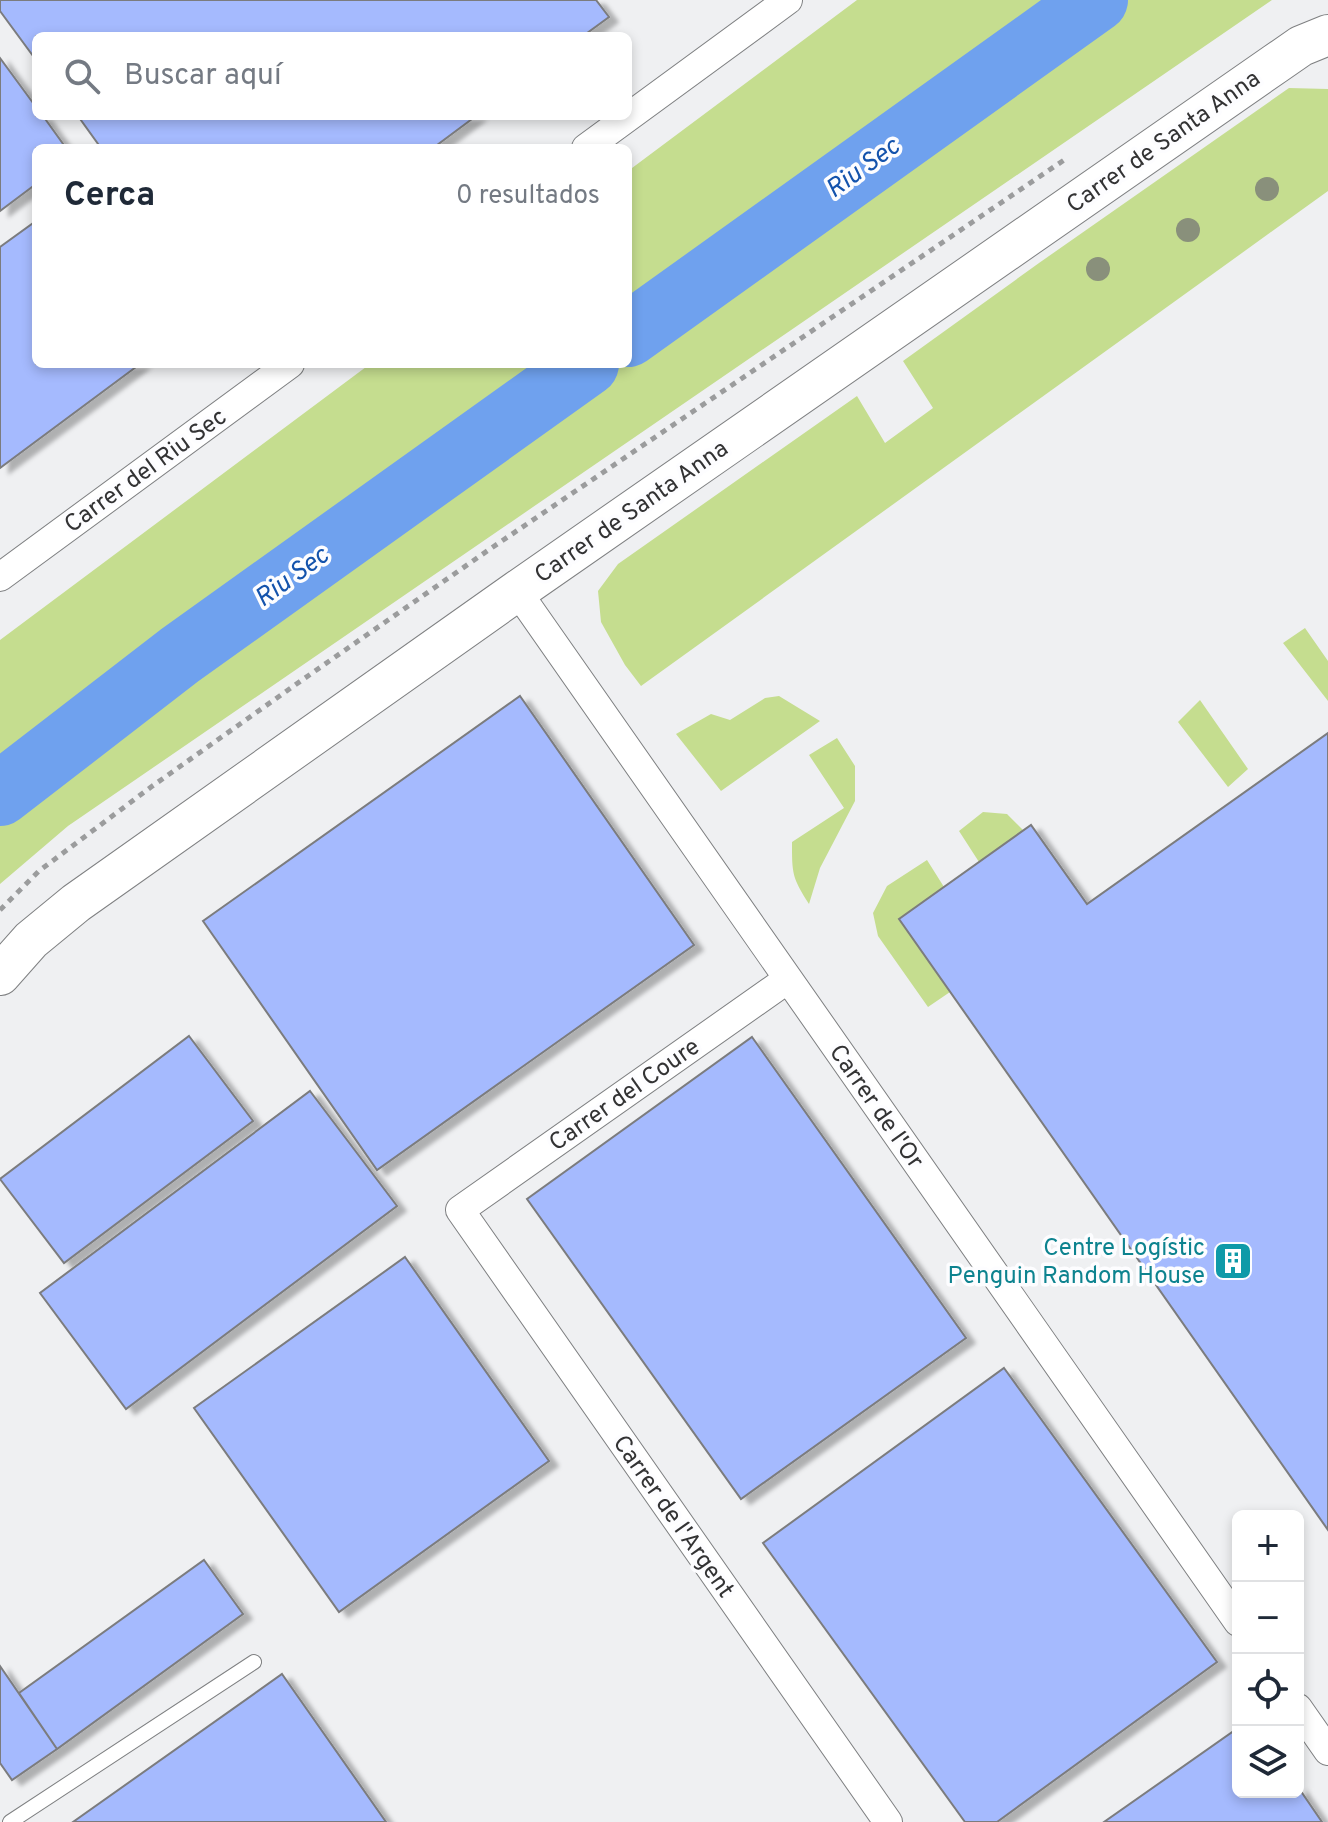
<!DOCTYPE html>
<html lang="es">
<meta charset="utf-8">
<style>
body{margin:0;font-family:Overpass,sans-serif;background:#f2f2f3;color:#1f2937}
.controls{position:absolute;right:24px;bottom:24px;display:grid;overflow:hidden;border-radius:12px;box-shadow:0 4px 12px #0003}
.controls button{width:72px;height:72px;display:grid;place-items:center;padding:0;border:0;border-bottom:2px solid #e0e1e3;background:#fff;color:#1f2937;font:40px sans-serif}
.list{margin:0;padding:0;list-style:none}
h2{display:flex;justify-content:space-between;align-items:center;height:104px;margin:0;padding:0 32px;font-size:34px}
h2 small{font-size:26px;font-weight:400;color:#747a83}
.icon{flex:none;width:44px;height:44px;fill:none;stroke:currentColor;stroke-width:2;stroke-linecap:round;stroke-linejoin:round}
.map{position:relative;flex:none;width:1328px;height:1822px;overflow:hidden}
.search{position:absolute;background:#fff;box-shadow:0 4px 12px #0003;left:32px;top:32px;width:600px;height:88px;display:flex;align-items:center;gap:20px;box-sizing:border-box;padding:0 28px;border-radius:12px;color:#747a83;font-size:30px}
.panel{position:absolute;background:#fff;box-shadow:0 4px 12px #0003;left:32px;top:144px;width:600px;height:224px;border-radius:12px}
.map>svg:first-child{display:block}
</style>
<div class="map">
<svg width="1328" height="1822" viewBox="0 0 1328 1822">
<defs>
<filter id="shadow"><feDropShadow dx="9" dy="5" stdDeviation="2" flood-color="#0004"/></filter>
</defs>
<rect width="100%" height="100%" fill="#eff0f2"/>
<!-- green -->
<path fill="#c5dd8f" d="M857,0H1272L68,826L0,884V640L370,364H628V171Z
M1289,88L1328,89V191L641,686L625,665L601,622L598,591L618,564L857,396L885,443L933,408L903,361L1039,263Z
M1305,628L1328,661V701L1283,643Z
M779,696L820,721L721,791L676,734L711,714L730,720L765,698Z
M1200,700L1248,769L1228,787L1178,722Z
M837,738L855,766V801L820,868L809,904C792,877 792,874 792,842L844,808L809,755Z
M983,812L1007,814L1024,831L979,862L959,831Z
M927,860L944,887L899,919L950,992L928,1007L878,936L873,913L887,886Z"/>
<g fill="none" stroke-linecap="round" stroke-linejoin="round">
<!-- river -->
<path stroke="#6fa1ee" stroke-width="64" d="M628,335L1096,0
M0,794L180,655L587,364"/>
</g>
<!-- building -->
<path fill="#a5bafe" stroke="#7b7c7e" stroke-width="2" filter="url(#shadow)" d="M0,0H596L609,17L583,36H36V60L0,11Z
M0,58L36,107V116H43L66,148H36V184L0,211Z
M78,116H476L433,148H101Z
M36,221V364H140L0,468V247Z
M520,696L694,945L377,1170L203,921Z
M1328,733V1530L899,919L1031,825L1087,904Z
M189,1036L253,1121L64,1263L0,1179Z
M752,1037L966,1338L741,1499L527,1199Z
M310,1091L397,1206L126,1409L40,1293Z
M405,1257L549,1461L339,1612L194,1408Z
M1004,1368L1217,1662L997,1822H965L763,1543Z
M204,1560L243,1614L57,1749L19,1693Z
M0,1666L57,1749L12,1780L0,1763Z
M282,1674L386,1822H73Z
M1238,1728V1792H1298V1787L1322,1822H1104Z"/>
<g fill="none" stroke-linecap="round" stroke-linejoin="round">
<!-- lane casing -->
<g stroke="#7f8082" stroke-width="16">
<path id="lane" d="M10,1822L254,1662"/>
</g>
<!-- street casing -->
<g stroke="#7f8082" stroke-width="30">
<path id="street" d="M586,148L788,0
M0,577L290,364
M517,591L1238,1622
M788,979L460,1210L888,1822
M1298,1708L1328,1751"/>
</g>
<!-- secondary casing -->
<g stroke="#7f8082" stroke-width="42">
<path id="secondary" d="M0,975L31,940L76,903L517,591L1275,64L1301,46L1328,35"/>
</g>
<!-- path -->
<path stroke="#9b9c9d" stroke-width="5" stroke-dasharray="6 6" stroke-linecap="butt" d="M0,910L39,871L151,787L305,678L490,549L1067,158"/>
<!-- lane -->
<use href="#lane" stroke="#fff" stroke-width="14"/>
<!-- street -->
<use href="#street" stroke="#fff" stroke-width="28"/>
<!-- secondary -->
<use href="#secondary" stroke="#fff" stroke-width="40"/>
</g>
<!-- trees -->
<g fill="#89907b">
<circle cx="1267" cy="189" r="12"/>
<circle cx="1188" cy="230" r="12"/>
<circle cx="1098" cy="269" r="12"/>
</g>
<!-- icons -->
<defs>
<g id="building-square" transform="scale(2)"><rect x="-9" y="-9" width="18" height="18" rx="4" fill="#0f9aa8" stroke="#fdfdff"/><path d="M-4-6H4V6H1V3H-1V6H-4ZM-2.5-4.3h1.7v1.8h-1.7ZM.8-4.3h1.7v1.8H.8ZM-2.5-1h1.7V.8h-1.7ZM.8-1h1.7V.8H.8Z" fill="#fff"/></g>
</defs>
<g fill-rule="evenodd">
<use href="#building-square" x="1233" y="1261"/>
</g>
<g text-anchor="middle" stroke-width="7" stroke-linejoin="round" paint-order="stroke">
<!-- street labels -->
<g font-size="24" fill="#333334" stroke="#fdfdff">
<text transform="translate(1163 141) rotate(-35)" y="8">Carrer de Santa Anna</text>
<text transform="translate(145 470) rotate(-36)" y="8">Carrer del Riu Sec</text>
<text transform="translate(631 511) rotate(-35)" y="8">Carrer de Santa Anna</text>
<text transform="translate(624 1094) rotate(-35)" y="8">Carrer del Coure</text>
<text transform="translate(877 1106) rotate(55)" y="8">Carrer de l'Or</text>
<text transform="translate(674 1516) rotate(55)" y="8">Carrer de l'Argent</text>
</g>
<!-- culture labels -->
<g font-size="24" fill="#0d838f" stroke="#fdfdff" text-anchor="end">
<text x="1205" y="1255">Centre Logístic<tspan x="1205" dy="28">Penguin Random House</tspan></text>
</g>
<!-- water labels -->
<g font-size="26" font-style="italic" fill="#1453ac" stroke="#fdfdff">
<text transform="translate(862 167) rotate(-36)" y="9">Riu Sec</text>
<text transform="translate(291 576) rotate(-36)" y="9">Riu Sec</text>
</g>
</g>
</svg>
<div class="controls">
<button>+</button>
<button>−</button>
<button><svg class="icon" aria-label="locate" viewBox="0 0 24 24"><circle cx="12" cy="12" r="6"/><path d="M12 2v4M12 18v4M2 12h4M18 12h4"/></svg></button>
<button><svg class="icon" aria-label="layers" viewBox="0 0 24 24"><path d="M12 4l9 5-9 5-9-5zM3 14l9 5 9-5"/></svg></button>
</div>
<div class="search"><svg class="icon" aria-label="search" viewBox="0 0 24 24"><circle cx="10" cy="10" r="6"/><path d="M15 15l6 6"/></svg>Buscar aquí</div>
<section class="panel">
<h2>Cerca<small>0 resultados</small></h2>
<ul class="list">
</ul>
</section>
</div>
